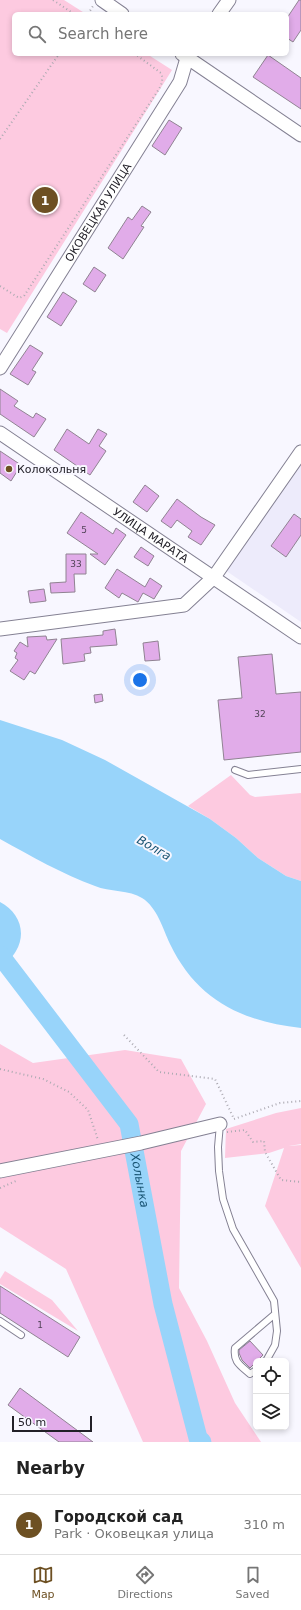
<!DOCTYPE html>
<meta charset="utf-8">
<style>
body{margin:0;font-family:"DejaVu Sans",sans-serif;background:#f2f2f2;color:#222}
.controls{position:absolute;right:12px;bottom:12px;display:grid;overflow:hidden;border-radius:6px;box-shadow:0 2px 6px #0003}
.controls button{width:36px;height:36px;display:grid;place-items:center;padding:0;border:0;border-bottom:1px solid #e0e0e0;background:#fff;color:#222;font:20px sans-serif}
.scale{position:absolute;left:12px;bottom:10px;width:80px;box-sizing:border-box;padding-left:4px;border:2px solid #222028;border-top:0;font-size:11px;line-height:14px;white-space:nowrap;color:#222028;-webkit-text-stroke:3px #f8f7ff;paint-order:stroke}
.you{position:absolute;left:140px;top:680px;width:14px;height:14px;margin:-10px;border:3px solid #fff;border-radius:50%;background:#1a73e8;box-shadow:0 0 0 6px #1a73e833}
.badge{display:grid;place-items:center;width:26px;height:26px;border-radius:50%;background:#6d5023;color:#fff;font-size:13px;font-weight:700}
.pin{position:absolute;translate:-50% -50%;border:2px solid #fff;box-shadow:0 1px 4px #0006}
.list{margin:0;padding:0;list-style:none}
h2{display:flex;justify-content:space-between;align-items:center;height:52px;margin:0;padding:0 16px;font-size:17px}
h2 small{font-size:13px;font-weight:400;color:#767676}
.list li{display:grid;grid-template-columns:26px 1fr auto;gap:12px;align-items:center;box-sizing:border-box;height:60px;padding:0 16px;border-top:1px solid #e0e0e0}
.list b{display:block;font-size:15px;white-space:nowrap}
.list p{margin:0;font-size:13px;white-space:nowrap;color:#767676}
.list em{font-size:13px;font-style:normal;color:#767676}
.icon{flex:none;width:22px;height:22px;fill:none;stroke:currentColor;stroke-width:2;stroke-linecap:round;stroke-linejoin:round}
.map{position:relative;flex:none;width:301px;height:1442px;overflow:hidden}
.search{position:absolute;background:#fff;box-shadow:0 2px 6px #0003;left:12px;right:12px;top:12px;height:44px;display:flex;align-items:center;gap:10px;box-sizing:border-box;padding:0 14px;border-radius:6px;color:#767676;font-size:15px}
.sheet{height:112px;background:#fff}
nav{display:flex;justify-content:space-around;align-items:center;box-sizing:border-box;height:56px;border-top:1px solid #e0e0e0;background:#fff;font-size:11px;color:#767676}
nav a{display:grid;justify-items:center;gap:2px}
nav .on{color:#6d5023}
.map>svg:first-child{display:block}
</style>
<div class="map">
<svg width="301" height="1442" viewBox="0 0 301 1442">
<rect width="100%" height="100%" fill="#f8f7ff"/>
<!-- built -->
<path fill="#edebfb" d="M301,458V622L225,570Z"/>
<!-- green -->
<path fill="#fdcae0" d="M0,0H64L86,14H14V54H147L172,70L7,333L0,329Z
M231,775L250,795L255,797L301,793V881L286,876L258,858L236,838L210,819L188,806Z
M0,1044L33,1063L125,1050L181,1059L206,1104L181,1151L179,1288L207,1341L235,1403L261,1442H143L66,1269L0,1227Z
M301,1108V1144L289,1146L301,1145V1268L265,1206L284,1148L269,1153L225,1158L226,1129L276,1113Z
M5,1271L52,1300L78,1331L0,1284V1279Z"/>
<!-- water -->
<path fill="#98d4fa" d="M0,720L62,740L105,760L210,819L236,838L258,858L286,876L301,881V1028C241,1021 197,1000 170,944C163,929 157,907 142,898C130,890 109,892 95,886C62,874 31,856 0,839Z
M0,902C19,912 27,932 16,951C12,958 7,963 0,965Z"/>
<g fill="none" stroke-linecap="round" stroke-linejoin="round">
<!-- river -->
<path stroke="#98d4fa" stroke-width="19" id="s1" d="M0,955L129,1124L163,1304L198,1438L202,1442"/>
</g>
<!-- building -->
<path fill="#e1ace9" stroke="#908392" d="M299,0H301V30L293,42L287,38V18Z
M268,55L301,78V109L253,77Z
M169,120L182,128L165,155L152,146Z
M142,206L151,212L141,226L144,227L123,259L108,248L128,217L132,220Z
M94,267L106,275L95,292L83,284Z
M63,292L77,301L61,326L47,317Z
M30,345L43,353L32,370L36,372L28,385L10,374Z
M0,389L18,401L14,406L33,418L36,413L46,419L34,437L0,414Z
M67,429L89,444L98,429L107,434L99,446L106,451L90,475L54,450Z
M0,451L21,465L11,481L0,473Z
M145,485L159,496L147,512L133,502Z
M177,499L201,517L215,525L201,545L188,537L192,531L177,520L171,528L161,521Z
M81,512L113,534L116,528L126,535L105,565L90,554H98L67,533Z
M294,514L301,519V535L286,557L271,546Z
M141,547L154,556L148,566L134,557Z
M66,554H86V574H74L75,592L51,593L50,583L66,582Z
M117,569L145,587L150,578L162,586L154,599L143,593L138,602L122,593L119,598L105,588Z
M44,589L46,601L30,603L28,591Z
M115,629L117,645L90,647L91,653L84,654L85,661L63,664L61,639L103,635V631Z
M46,636L47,640L57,639L35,674L30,671L24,680L10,671L18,660L15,658L17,653L14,651L20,642L28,647L27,637Z
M158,641L160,660L145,661L143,643Z
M272,654L276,694L301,692V752L224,760L218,700L242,698L238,657Z
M102,694L103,701L95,703L94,695Z
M0,1286L80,1337L68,1357L0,1313Z
M250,1341L263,1355L250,1368L242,1360L239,1353V1350Z
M20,1388L93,1442H59L8,1405Z"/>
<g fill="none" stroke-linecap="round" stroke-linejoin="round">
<!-- lane casing -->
<g stroke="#848193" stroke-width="8">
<path id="lane" d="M235,770L248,775L301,769
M220,1124L218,1147L219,1171L223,1199L233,1229L274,1301L277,1331L275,1345L266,1361
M0,1321L21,1335
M256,1370L250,1374C240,1365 233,1362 235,1348L275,1314"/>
</g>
<!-- street casing -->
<g stroke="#848193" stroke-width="15">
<g id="street">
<path d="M102,0L122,14"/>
<path d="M219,14L229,0"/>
<path d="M182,54L301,135"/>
<path id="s2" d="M0,368L180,82L187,58L190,54"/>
<path id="s3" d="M0,433L301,637"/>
<path d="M0,629L184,605L214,577L301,452"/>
<path d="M0,1171L141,1143L220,1124"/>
</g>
</g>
<!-- path -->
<path stroke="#acaab2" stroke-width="2" stroke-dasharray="1 3" stroke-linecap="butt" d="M53,0L74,14
M88,14L93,6
M0,139L59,54
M0,286L19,298L24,296L157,92C161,86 164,80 161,73L135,54
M124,1035L159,1072L215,1079L234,1119
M0,1069L43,1079L69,1092L88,1110L98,1140
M234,1119L280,1103L301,1101
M227,1132L245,1130L253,1142L264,1141L265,1152L281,1180L301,1182
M0,1188L18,1180"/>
<!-- lane -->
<use href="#lane" stroke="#fff" stroke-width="6"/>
<!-- street -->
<use href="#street" stroke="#fff" stroke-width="13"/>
</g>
<!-- markers -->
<circle fill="#6d5023" stroke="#f8f7ff" stroke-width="1.5" cx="9" cy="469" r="4"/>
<g text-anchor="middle" stroke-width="4" stroke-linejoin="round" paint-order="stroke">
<!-- number labels -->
<g font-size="9" fill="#524358">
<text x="84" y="533">5</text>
<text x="76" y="567">33</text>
<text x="260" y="717">32</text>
<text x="40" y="1328">1</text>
</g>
<!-- street labels -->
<g font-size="11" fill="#222028" stroke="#f8f7ff">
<text dy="4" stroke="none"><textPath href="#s2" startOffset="184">ОКОВЕЦКАЯ УЛИЦА</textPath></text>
<text dy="4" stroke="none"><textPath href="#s3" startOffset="182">УЛИЦА МАРАТА</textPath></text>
</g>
<!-- poi labels -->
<g font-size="11" fill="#222028" stroke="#f8f7ff" text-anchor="start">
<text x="17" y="473">Колокольня</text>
</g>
<!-- water labels -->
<g font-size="12" font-style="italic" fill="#175372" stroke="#f8f7ff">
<text transform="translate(154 848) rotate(30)" y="4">Волга</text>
<text dy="4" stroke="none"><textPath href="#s1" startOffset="270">Холынка</textPath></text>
</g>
</g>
</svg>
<div class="controls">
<button><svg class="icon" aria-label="locate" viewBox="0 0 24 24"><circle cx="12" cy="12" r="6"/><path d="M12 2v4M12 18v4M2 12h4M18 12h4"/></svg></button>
<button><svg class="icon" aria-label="layers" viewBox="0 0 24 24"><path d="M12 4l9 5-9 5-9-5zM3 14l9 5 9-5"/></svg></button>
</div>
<div class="scale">50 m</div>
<div class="you"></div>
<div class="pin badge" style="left:45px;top:200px">1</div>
<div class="search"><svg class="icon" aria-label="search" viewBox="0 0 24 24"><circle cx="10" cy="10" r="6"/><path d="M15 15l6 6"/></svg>Search here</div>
</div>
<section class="sheet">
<h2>Nearby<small></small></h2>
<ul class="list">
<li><span class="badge">1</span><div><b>Городской сад</b><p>Park · Оковецкая улица</p></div><em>310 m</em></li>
</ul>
</section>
<nav>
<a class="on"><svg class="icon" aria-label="map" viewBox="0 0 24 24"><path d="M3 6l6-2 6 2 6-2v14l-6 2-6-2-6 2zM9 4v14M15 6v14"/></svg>Map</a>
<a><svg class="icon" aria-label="directions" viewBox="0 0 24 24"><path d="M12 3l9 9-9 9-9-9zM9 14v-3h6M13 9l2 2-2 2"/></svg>Directions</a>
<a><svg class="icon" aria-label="saved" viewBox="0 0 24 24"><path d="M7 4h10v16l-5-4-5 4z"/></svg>Saved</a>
</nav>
